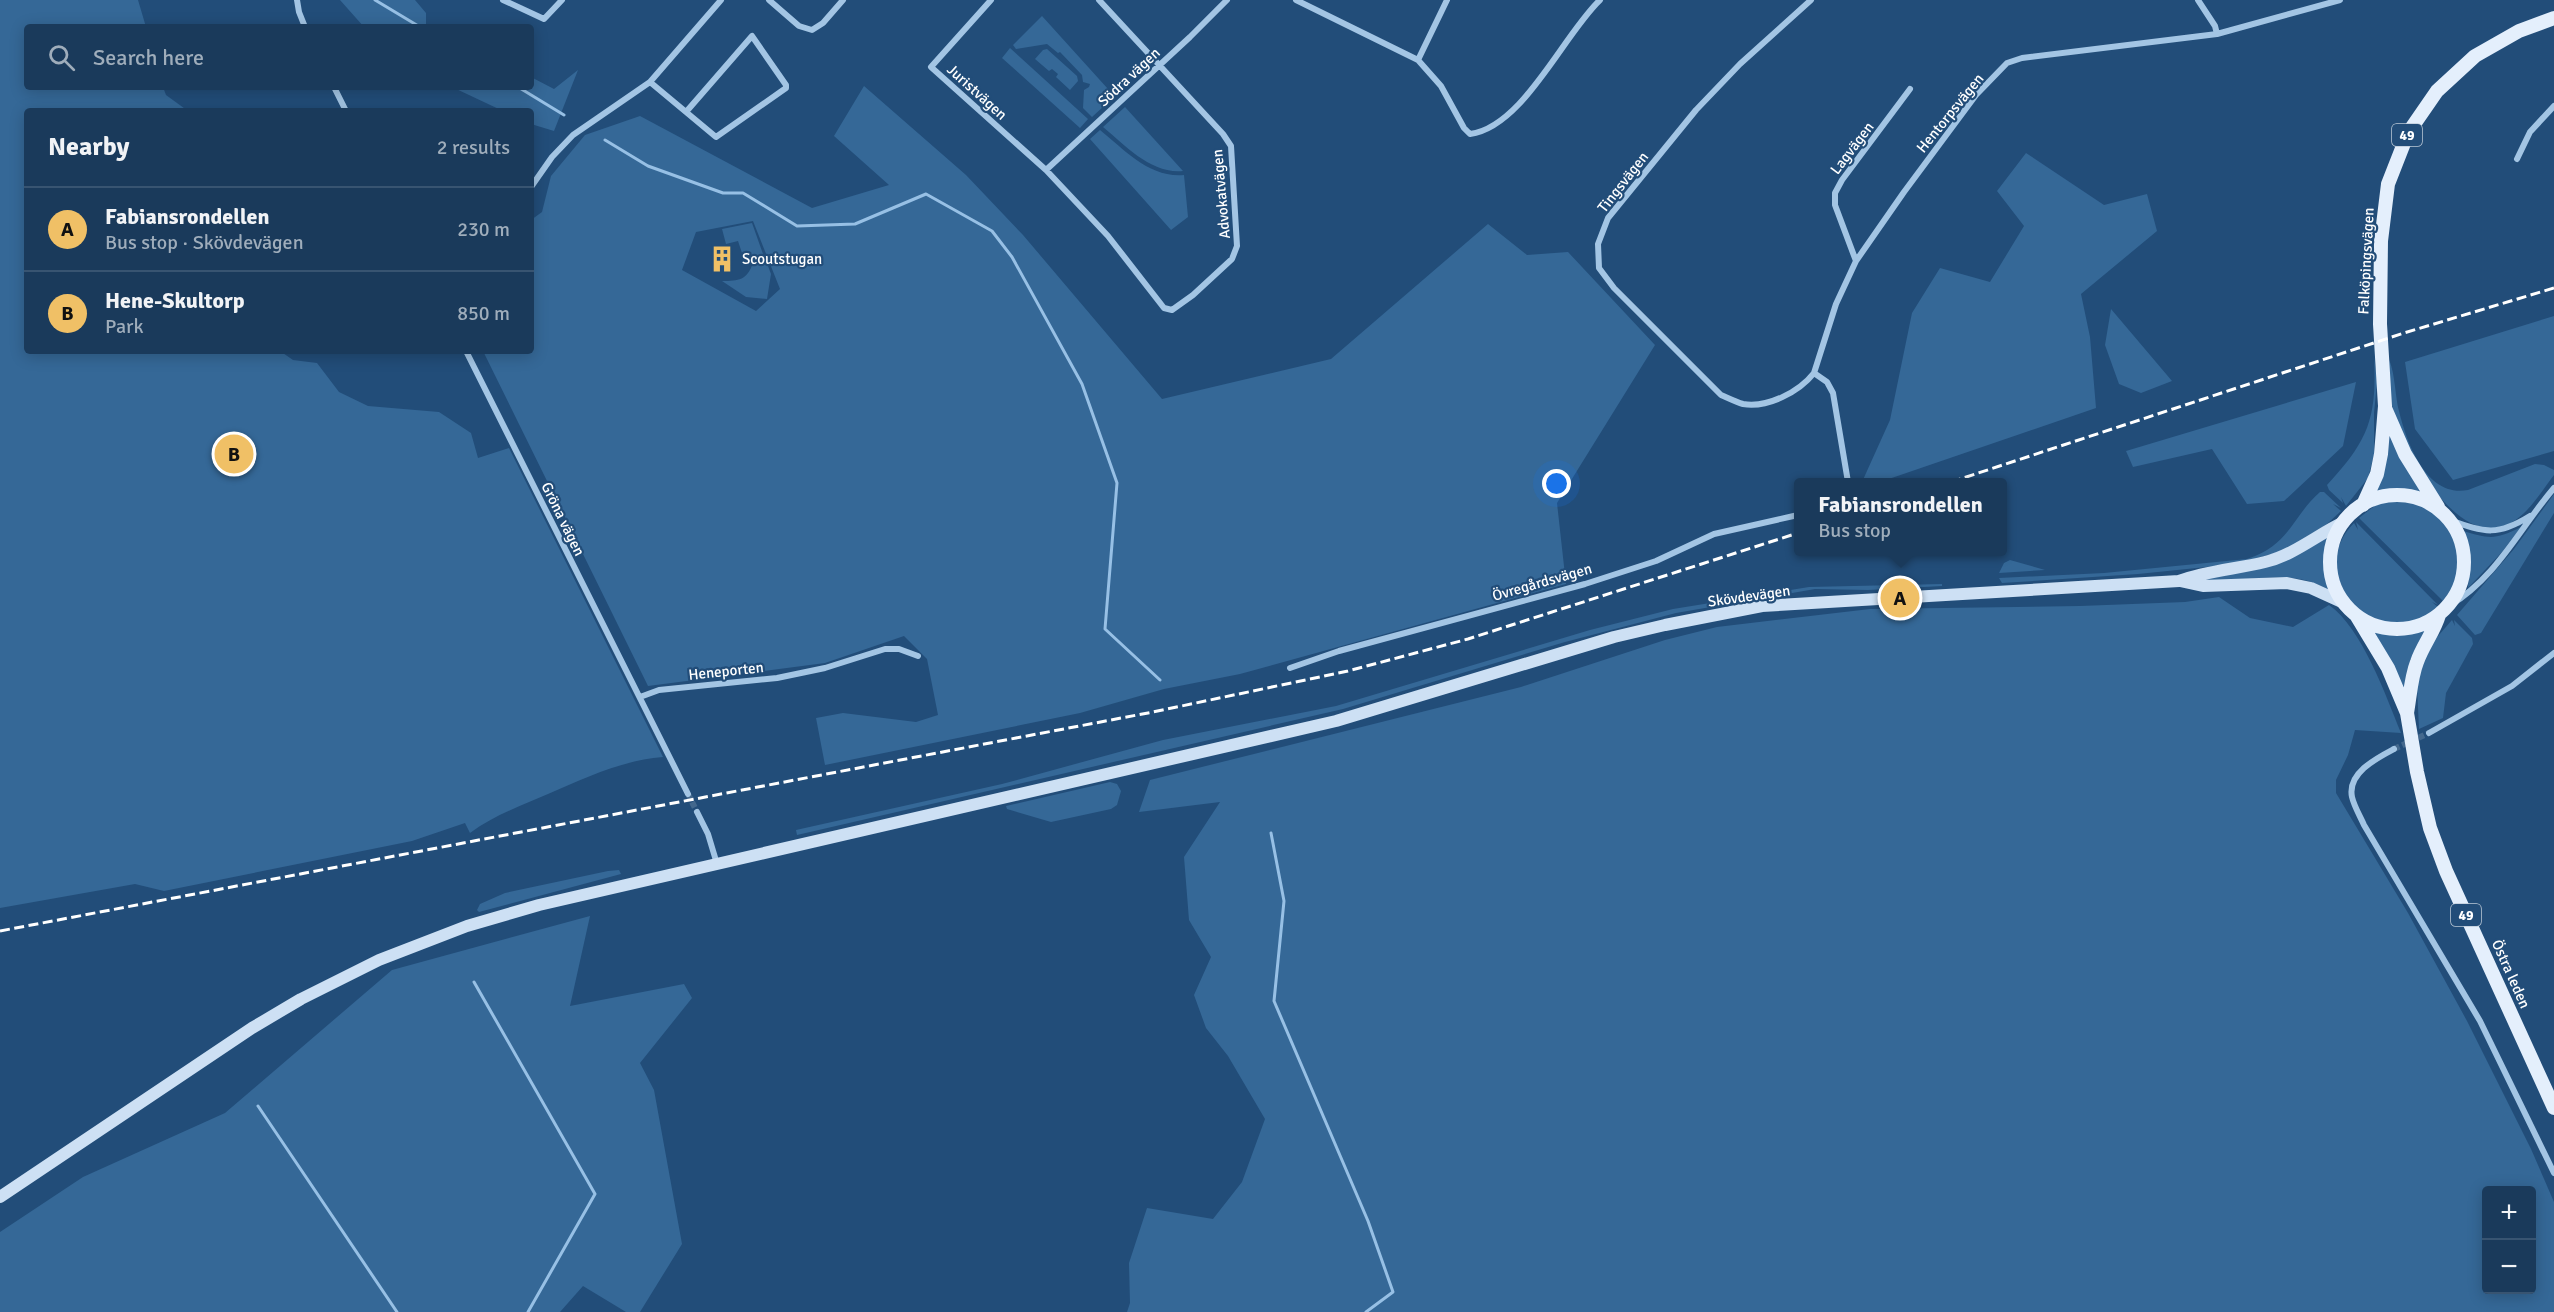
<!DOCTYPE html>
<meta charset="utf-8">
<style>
body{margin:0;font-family:Signika,sans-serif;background:#234161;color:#f1f3f6}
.controls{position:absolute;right:18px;bottom:18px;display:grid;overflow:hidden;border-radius:6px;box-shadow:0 3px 15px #0003}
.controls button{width:54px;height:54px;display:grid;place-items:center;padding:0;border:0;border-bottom:2px solid #385471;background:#1a3a5b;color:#f1f3f6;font:30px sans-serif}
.you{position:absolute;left:1557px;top:484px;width:21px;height:21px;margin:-15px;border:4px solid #fff;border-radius:50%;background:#1a73e8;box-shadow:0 0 0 9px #1a73e833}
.badge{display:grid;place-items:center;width:39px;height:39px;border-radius:50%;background:#f0c066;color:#111;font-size:20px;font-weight:700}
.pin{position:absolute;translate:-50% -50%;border:3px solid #fff;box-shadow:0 2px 6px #0006}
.popup{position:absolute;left:1794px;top:478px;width:213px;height:78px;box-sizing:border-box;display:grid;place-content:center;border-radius:6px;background:#1a3a5b;filter:drop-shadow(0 2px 4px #0005);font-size:20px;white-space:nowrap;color:#9fadbb}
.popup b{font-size:22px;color:#f1f3f6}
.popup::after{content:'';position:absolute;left:50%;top:100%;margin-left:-12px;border:12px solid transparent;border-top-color:#1a3a5b}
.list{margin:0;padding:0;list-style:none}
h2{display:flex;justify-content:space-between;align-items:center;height:78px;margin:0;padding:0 24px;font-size:26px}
h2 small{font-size:20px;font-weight:400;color:#9fadbb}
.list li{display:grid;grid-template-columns:39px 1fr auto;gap:18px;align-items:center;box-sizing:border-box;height:84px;padding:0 24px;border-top:2px solid #385471}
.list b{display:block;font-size:22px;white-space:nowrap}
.list p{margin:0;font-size:20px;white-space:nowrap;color:#9fadbb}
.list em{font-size:20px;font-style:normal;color:#9fadbb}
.icon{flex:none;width:33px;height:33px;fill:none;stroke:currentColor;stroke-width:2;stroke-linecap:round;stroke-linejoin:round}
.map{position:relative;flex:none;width:2554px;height:1312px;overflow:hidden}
.search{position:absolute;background:#1a3a5b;box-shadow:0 3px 15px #0003;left:24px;top:24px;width:510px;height:66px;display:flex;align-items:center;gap:15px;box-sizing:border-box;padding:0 21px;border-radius:6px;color:#9fadbb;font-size:22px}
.panel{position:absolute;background:#1a3a5b;box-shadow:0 3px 15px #0003;left:24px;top:108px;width:510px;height:246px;border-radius:6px}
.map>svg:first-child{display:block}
</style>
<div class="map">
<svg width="2554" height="1312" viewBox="0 0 2554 1312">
<rect width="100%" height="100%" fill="#224d79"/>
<!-- green -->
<path fill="#356897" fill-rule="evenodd" d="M0,0H138L146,27H27V87H163L166,95L188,111H27V351H280L293,360L317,363L339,392L368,406L439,412L471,433L478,458L509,448L663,757C623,760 585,778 548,794C521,806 494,815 470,833L465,823L412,841L164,891L135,884L0,908Z
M340,0H415L426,13V27H364Z
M1042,16L1108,89L1098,99L1104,106L1092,117L1083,108L1084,90L1089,87L1090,84L1083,82L1082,75L1060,52L1058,53L1047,44L1016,49L1013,45Z
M1010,48L1088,119L1080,128L1002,58Z
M1047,49L1077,76L1078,81L1070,90L1056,77L1058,74L1052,69L1049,71L1035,59L1043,50Z
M578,70L554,131L531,124V111H503L452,87H531V77L554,89Z
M864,86L966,175L1023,235L1162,399L1331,359L1488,224L1527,255L1568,252L1655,345L1557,503L1566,584L1240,674L1164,689L1080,713L825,765L816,718L843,713L916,722L938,715L927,659L904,636L825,663L648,686L483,351H531V220L542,212L551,176L585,135L640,116L812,208L889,185L834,136ZM753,221L780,289L756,311L682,270L696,232Z
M1125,107L1183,171C1151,174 1126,146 1103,127Z
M1100,130C1125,150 1149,178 1184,175L1188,217L1171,230L1090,139Z
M2026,153L2104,205L2147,194L2157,231L2081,294L2090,337L2096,408L1880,482H1862L1890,420L1912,313L1940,268L1990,282L2024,226L1997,191Z
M752,223L763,254L749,261L744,259L738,241L726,244L722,229Z
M765,258L771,274L767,299L746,297L722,281C739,281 747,280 753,263Z
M2111,309L2172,381L2141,393L2119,384L2105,345Z
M2554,316V451L2453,480L2415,429L2405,362Z
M2374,356L2377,383L2374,413V455L2368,478L2346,506L2341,497L2343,503L2329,490L2327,485C2369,440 2377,418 2374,356Z
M2388,358C2395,370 2395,396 2399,411C2407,444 2427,498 2468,490L2535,464L2544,465L2554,470V475C2541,492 2527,516 2507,525C2460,548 2405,455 2395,418C2389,399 2389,378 2388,358Z
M2356,382L2343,446L2284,501L2247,504L2212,449L2133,467L2126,451Z
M2387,430L2424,495L2406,491L2374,495Z
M2320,492H2324L2341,508L2333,504L2341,511L2327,524L2286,550L2236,564L2138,574L2002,583L1999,578L2104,573L2247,559C2291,544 2290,519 2320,492Z
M2554,494V513L2484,628L2481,633L2475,635L2457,615L2514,549Z
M2402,500C2449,506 2484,566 2445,603L2359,518L2377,504Z
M2356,522L2438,605L2432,602L2439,608C2387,661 2298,580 2354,523L2358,530Z
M2521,527L2502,552L2468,588L2470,557L2463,531C2490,539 2495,540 2521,527Z
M2332,535L2327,570L2333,592C2285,563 2248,587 2199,579Z
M2010,560L2045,570L1999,573L2004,563Z
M1942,584V586L1868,590L1815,589L1676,613L1565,642L1343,709L797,835L796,830L1002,784L1163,740L1336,706L1590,630L1673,609L1809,587Z
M2219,597L2250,618L2293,627L2329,605C2362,628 2386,696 2401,733L2355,730L2348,755L2336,780V793L2408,913L2467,1021L2531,1149L2554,1202V1312H1127L1130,1303L1129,1263L1147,1208L1213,1219L1242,1182L1265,1119L1228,1056L1206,1028L1194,995L1211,957L1189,920L1184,857L1220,802L1139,812L1150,780L1521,687L1665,640L1717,627L1870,609L2080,606L2185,602ZM2486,1190H2532V1290H2486Z
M2452,620L2455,626L2454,620L2472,638L2473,644L2446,693L2443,718L2419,729L2417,686L2424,652Z
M2429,627L2411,658L2405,690L2370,629L2403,634Z
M1110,782L1117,784L1121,791L1117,805L1111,809L1051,822L1007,809L1006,806Z
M619,870L621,874L479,912L477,910L480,904L505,893L608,871Z
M590,916L570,1006L684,984L692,998L640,1063L654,1090L682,1244L640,1312H626L583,1286L560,1312H0V1232L83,1177L225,1113L392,970Z"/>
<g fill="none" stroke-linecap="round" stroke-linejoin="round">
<!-- stream -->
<path stroke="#97c0e5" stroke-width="3" d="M375,0L420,27
M518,87L564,115
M605,140L648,166L723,193H743L797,226L855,224L926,194L992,231L1012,257L1082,384L1117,483L1105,629L1160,680
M1271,833L1284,901L1274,1001L1368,1221L1393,1292L1366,1312
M474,982L595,1194L528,1312
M258,1106L397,1312"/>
<!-- street-tunnel -->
<path stroke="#43688d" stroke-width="6" stroke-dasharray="6 3" stroke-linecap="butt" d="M2394,749L2429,733
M688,794L697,812"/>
<!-- street -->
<path stroke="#a3c5e4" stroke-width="6" d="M297,0L299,12L305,27
M503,0L544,19L562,0
M769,0L799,26L812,30L823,23L843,0
M991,0L931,67L1046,170L1108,236L1164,308L1172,310L1193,295L1232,259L1237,246L1231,146L1223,134L1099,0
M1296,0L1418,60
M1447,0L1418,60L1441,86L1464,128L1470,134C1523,127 1563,35 1600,0
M1811,0L1740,64L1696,110L1608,218L1598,244L1599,268L1614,288L1721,395C1728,398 1736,402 1743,404C1768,408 1799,392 1814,373
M2198,0L2215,26L2217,34
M650,82L716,137L786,88V85L752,36L686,112
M334,87L346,111
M2517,159L2530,132L2554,106
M1046,170L1190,37L1227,0
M531,187L552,157L573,135L650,82L721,0
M1856,261L1835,205V193L1842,180L1910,89
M466,351L688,794
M1848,482L1833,393L1827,382L1814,373L1836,304L1856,261L1904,192L1976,95L2007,63L2022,58L2217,34L2340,0
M2450,520C2485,533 2498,536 2530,516
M2449,606C2497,577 2519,529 2554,488
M1290,668L1339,651L1585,584L1656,561L1714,534L1798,515
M640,697L659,690L777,678L825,668L885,649H899L918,656
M2429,733L2512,686L2554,653
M2394,749C2377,758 2347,773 2352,797C2354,806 2360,816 2364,825L2480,1021L2554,1173
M697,812L708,834L717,864"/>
<!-- secondary -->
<path stroke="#cde0f4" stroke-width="12" d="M2180,581L2203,586L2287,583L2311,588L2344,603
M0,1197L252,1028L301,999L379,960L467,926L539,905L1336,721L1614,637L1665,625L1762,606L2179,581C2207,571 2236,569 2265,562C2294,555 2318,534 2344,522"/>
<!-- primary -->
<path stroke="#e4effc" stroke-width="14" d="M2385,408L2405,454L2438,507
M2330 562a67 67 0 1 1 134 0a67 67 0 1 1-134 0Z
M2363,505L2377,474L2381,454L2385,406L2380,324L2381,241L2388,184L2408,133L2437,91L2475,56L2519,31L2554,18
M2356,615L2388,668L2407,713L2417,772L2430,828L2446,871L2554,1108
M2407,713C2410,696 2411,677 2417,662C2423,645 2434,632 2439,615"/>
<!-- rail -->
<path stroke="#fff" stroke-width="3" stroke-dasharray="10 4.5" stroke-linecap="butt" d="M1951,482L2404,333L2554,288
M0,931L1153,712L1348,671L1468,639L1798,533"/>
</g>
<!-- icons -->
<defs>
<g id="building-bare" transform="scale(2.07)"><path d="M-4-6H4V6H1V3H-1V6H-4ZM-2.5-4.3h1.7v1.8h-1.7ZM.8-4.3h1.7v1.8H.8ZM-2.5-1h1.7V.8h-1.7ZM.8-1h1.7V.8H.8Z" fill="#f0c066" stroke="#224d79" stroke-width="2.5" paint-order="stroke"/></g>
</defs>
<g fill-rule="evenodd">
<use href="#building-bare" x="722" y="259"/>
</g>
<g text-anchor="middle" stroke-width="4.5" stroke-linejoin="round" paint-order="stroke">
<!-- shield labels -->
<g fill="#224d79" stroke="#bdcad7" stroke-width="1.5">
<rect x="2392" y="124" width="30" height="22" rx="4.5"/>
<rect x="2451" y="904" width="30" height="22" rx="4.5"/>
</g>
<g font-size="14" font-weight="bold" fill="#fff">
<text x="2407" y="140">49</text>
<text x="2466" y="920">49</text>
</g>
<!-- street labels -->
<g font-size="15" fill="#fff" stroke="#224d79">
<text transform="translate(1129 77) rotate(-43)" y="5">Södra vägen</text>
<text transform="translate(977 92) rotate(42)" y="5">Juristvägen</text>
<text transform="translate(1950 113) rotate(-51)" y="5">Hentorpsvägen</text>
<text transform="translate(1852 148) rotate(-53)" y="5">Lagvägen</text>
<text transform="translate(1623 182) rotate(-52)" y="5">Tingsvägen</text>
<text transform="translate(1221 194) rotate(-95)" y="5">Advokatvägen</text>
<text transform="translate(2366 261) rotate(-87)" y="5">Falköpingsvägen</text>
<text transform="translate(563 519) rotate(64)" y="5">Gröna vägen</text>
<text transform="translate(1542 582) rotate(-16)" y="5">Övregårdsvägen</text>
<text transform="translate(1749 596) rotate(-8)" y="5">Skövdevägen</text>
<text transform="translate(726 671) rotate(-6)" y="5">Heneporten</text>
<text transform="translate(2511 974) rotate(66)" y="5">Östra leden</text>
</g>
<!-- poi labels -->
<g font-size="15" fill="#fff" stroke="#224d79" text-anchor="start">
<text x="742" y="264">Scoutstugan</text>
</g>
</g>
</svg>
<div class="controls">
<button>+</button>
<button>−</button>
</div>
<div class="you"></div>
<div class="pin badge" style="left:1900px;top:598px">A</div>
<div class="popup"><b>Fabiansrondellen</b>Bus stop</div>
<div class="pin badge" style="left:234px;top:454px">B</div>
<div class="search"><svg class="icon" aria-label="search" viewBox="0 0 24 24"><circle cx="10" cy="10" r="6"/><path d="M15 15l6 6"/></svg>Search here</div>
<section class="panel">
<h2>Nearby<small>2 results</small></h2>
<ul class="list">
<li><span class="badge">A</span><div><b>Fabiansrondellen</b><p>Bus stop · Skövdevägen</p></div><em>230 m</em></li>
<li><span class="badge">B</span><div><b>Hene-Skultorp</b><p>Park</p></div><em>850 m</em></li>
</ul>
</section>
</div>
